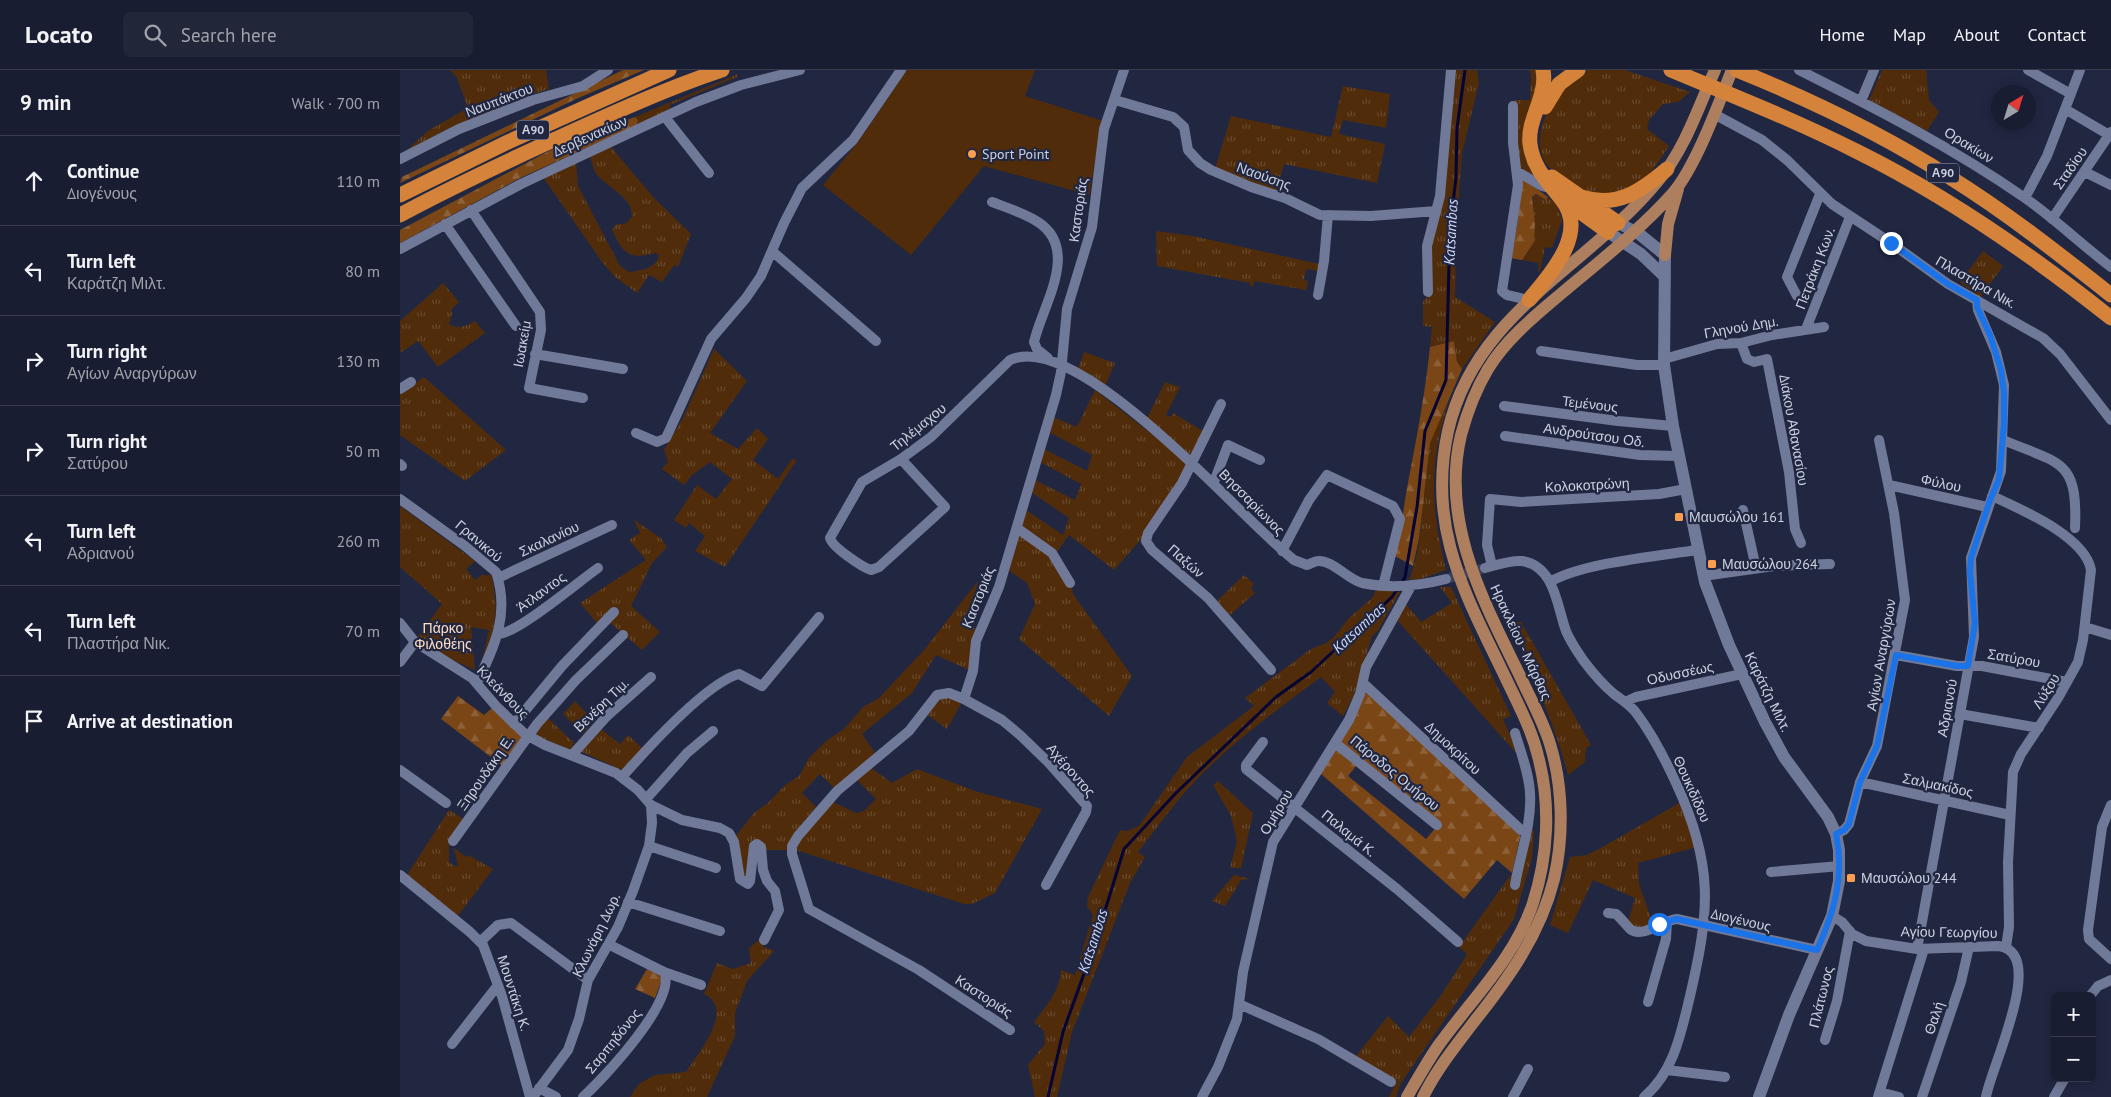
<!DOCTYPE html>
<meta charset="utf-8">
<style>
body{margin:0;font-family:"PT Sans",sans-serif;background:#222639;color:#f1f3f6}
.controls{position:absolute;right:15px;bottom:15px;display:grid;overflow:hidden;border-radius:8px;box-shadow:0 2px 12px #0003}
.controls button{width:45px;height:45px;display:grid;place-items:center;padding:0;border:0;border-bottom:1px solid #373b4d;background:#191d31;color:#f1f3f6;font:25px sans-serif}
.compass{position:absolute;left:1591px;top:15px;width:45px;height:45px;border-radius:50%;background:#191d31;box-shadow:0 2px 12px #0003;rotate:38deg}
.stop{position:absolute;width:15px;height:15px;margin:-11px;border:4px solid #1a73e8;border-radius:50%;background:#fff}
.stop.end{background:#1a73e8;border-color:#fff;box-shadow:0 1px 5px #0008}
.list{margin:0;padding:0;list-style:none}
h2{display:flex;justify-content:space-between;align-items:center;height:65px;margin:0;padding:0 20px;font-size:21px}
h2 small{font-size:16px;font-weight:400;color:#9fa2ab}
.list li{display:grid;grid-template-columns:32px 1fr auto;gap:15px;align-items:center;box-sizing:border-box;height:90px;padding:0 20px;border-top:1px solid #373b4d}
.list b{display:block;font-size:19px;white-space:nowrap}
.list p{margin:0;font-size:16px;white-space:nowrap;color:#9fa2ab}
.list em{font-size:16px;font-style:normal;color:#9fa2ab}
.icon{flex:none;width:28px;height:28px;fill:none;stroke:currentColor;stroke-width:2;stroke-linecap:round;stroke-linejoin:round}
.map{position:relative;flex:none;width:1711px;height:1027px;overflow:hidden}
header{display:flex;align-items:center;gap:30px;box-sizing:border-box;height:70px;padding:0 25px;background:#191d31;border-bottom:1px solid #373b4d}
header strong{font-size:24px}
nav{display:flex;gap:28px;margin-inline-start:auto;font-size:18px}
.search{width:350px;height:45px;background:#222639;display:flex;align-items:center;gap:12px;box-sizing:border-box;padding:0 18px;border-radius:8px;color:#9fa2ab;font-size:19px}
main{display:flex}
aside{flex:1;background:#191d31}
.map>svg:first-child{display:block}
</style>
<header>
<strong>Locato</strong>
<div class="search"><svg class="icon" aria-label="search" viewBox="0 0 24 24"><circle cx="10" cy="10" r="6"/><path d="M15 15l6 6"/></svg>Search here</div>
<nav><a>Home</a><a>Map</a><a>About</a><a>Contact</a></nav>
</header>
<main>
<aside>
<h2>9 min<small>Walk · 700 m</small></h2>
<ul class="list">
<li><svg class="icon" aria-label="ahead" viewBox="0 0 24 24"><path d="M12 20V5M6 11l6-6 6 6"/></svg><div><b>Continue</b><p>Διογένους</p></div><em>110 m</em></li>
<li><svg class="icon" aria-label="left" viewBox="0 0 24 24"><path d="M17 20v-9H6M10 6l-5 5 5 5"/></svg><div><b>Turn left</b><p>Καράτζη Μιλτ.</p></div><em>80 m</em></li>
<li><svg class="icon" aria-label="right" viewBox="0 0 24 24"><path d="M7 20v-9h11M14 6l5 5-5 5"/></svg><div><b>Turn right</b><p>Αγίων Αναργύρων</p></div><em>130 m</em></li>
<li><svg class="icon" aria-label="right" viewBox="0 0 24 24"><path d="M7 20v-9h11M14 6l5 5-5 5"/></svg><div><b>Turn right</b><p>Σατύρου</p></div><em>50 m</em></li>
<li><svg class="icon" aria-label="left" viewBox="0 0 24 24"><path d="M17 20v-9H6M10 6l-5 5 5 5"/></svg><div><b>Turn left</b><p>Αδριανού</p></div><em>260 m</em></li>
<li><svg class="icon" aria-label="left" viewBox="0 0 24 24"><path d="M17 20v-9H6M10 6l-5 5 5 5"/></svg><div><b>Turn left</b><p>Πλαστήρα Νικ.</p></div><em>70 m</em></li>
<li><svg class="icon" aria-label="arrive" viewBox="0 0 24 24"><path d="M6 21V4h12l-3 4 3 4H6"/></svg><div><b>Arrive at destination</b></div></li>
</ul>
</aside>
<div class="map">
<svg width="1711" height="1027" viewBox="0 0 1711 1027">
<defs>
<pattern id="grass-tufts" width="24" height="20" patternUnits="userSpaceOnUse" patternTransform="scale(1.25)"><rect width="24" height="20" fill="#502c0b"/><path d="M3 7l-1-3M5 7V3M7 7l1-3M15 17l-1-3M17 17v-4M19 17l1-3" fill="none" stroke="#684a2e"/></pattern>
<pattern id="forest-firs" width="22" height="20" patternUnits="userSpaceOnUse" patternTransform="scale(1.25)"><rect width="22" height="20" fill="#7a4616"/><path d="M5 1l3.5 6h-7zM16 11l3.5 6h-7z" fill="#8c6038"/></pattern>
</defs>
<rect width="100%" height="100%" fill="#212741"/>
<!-- grass -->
<path fill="url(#grass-tufts)" d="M50,0H146L149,19L115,30L5,82L29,60L68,38L57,8Z
M1053,0H1077L1079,13L1062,83L1056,170L1055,227L1095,252L1062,299L1057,292L1054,271L1030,277L1032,257L1023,256V231L1029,226V189Z
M1128,0H1137L1139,11L1124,83L1134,108C1130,105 1124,102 1121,98C1112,86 1115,46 1115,30H1130L1131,3Z
M1188,0H1225L1290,22L1278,32L1263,34L1249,50L1247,59L1269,76C1260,89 1251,105 1238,115C1231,121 1222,122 1213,123C1194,125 1176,120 1161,106C1157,103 1152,100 1149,97C1130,77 1144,42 1159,23C1166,13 1177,6 1188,0Z
M1482,0H1526L1529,30L1539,42L1527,61L1469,30Z
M338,4L337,7L270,35V39L237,55L238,50L235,47Z
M943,16L990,24L986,58L943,50L939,64L985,74L977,113L884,94L876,123L815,99L831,46L931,67Z
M211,77L254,128L291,164L278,197L274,195L262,212L249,205L237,223L215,207L202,192L143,107L176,92L178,116L220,196L229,202C242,200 256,199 259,185L255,183C230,190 223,184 212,160L215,155L226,153L232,147C234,127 205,117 195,102C193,98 192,92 190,87Z
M1133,124L1148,129V127L1157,135L1162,150L1152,178L1145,177L1140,202L1138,201L1139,193L1122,190L1134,172Z
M756,161L793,166L919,194L918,201L906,199L904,210L908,211L906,220L855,211L853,216H850V213L757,196Z
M1583,181L1603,196L1580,228L1560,212Z
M43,213L59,232L51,240L52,244L49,254C57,260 67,256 75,251L85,263L38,297L18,271L0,283V251Z
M314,279L347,311L310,363L338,379L357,358L368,369L353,390L378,409L392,389L397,390L325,497L295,481L305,466L289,453L286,458L274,450L297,415L316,429L332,409L310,392L292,405L284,415L262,399L268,392L264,380L283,348Z
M684,282L715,293L705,316L678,299Z
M24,307L106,380L65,411L0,365V323Z
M765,312L780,317L766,345L771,347L773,343L803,361L790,385L747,348Z
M695,320L785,390L786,397L743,467L714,500L669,465L657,482L621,457L626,440L663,465L669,448L631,422L635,410L675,430L681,414L640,392L644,379L687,401L692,385L649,362L653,347L677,357Z
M1049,330C1029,394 1030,435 1046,500L1020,509L1009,510C1027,469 1018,413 1030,372C1034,358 1043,343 1049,330Z
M0,436L75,491L66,499L75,510L83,504L86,506L91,504C100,544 95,558 81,595L89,560L71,557L75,600L46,587L17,568L42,534L0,497Z
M234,450L261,468L267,477L252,493L231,536L260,562L242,580L208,551L220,541L215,536L197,553L180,533L246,490L229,470L240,463Z
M620,464L649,484L672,518L673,524L732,606L709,646L619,569L635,534L627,513L608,500Z
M844,505L854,514L851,518L855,523L829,546L817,531Z
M578,511L572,535L562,551L576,559L569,600L536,585L512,623L462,664L475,683L434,718L420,704L402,723L416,737L400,756L388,780H364L363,776L348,807H342L335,767L354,743L368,733L385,715L399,706L409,688L426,671L444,659L463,637L479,628L524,580Z
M1040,517H1051L1111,646L1103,649L1119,686L996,549L1005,533L1021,552L1052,533Z
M976,519L1000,522L977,562L972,566L954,625L943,646L927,633L935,622L921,607C882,636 842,665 807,699C781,724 760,754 738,782L745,787L730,813L672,962L657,1027H635L628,995L645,974L644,961L634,952C646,936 660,921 661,900L675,905L693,845L687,836L688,827L720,760L727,761L739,756L787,687L854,636L845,628L911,579L926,573L934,567L948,549L973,527Z
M1108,552H1121L1191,675L1186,678L1185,692L1168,705C1154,651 1131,602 1108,552Z
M547,627L562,632L547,659L528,645L537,631Z
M175,631L194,651L183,664L163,644Z
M146,646L174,673L170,680L132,664Z
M201,659L220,674L228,665L243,679L222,700L182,682V680Z
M470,697L492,713L517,699L578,722L642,739L595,823L572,834H564L396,780L400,770L431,731L456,743L464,741L476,729L456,709Z
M818,711L853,743L841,798H830L837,771L831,746L813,715Z
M1281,732L1297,777L1238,793L1239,814L1253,854L1239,859L1228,852L1235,828L1193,810L1168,863L1150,855L1170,787L1187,785L1199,779Z
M49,740L65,750L49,773V792L56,797L58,795L54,778L66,787L68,785L93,799L57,847L7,805Z
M1131,760L1134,761L1132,788L1114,849L1001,1013L996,1027H989L997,1011L956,986L988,946L1009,967L1042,924L1067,884L1059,877L1112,803L1110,817H1117Z
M834,805L850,809L841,810L825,836L812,831Z
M359,870L364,877L374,881L347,911L335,943V966L307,1027H230L239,1014L255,1005L286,1002C298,983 336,939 304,924L317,893L333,899L351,893L349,878Z"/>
<!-- forest -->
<path fill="url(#forest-firs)" d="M223,0H244L176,29L0,113L2,107Z
M235,47L238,50L237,55L120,108L0,173V160L162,74Z
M1122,108L1148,127L1146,130L1136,124L1132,127L1135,154L1134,172L1122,190L1110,188L1117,157Z
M1054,271L1057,292L1062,299L1030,373L1019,468L1013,496L995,486C1001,463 1003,441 1007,418C1016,371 1025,325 1030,277Z
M965,620L1118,761L1120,767L1112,803L1097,790L1064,829L920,703L935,679L956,696L948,706L1026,769L1039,754L940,672Z
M58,626L84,645L92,638L124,667L104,697L41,649Z
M247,899L259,905L262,909L255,928L235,919Z"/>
<!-- garden -->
<path fill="#502c0b" d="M507,0H635L625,26L703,51L689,125L584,96L511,185L423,115L458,72Z"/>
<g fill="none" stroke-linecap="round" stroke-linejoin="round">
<!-- stream -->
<path stroke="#060335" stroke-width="3" d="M1002,513L1005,507L1017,437L1025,361L1046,310L1050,157L1056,108L1057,58L1065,0
M648,1027L663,962L694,876L724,779L776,723L876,627L911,602L992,527L998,518"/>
<!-- minor-tunnel -->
<path stroke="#3b4059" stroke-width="10" stroke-dasharray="10 5" stroke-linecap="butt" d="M1046,509L1085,498"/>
<!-- minor -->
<path stroke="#707997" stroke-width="10" d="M1399,0C1477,39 1553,78 1625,128C1655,149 1682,175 1711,197
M1628,0L1671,24
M715,30L773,47L784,57L788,80L800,93L811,100L851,117L885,128L920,145L971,146L1036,141
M1461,31L1474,0
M1113,36V73L1118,115L1102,221L1107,225L1129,230
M1665,39L1709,65
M1314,44L1362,70L1387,90L1432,134L1491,173L1548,214L1643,268L1660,284L1711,350
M265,47L309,103
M0,89L59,59L92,46L133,30L183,16L208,0
M1118,102L1142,116L1152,118
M1685,102L1711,115
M1625,128L1647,86L1680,0
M592,132C608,138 624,143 638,152C681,180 642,236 634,272L637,279L648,288
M71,140L140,242L141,260L129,318L183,328
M1652,149L1711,62
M45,154L116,256
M0,179L121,114L296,32L341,15L400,0
M373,182L476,271
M1028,222L1027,176L1040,126L1051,0
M918,225L924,191L928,145
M1397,226L1387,207L1420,124
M1406,259L1450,147
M1341,273L1347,289L1354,292L1367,289L1389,402L1395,459L1401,473
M1141,281L1237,295H1264
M135,284L223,299
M1264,289L1317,274L1341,273L1372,265L1424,257
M0,319L11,312
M821,334L782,413L748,463L746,471L752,480L808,528L871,600
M1104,336L1218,351L1273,356
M236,363L257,372L266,368L311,269L346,228L361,206L384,153L402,118L453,70L501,0
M1105,366L1240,385L1279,386
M1603,370C1660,394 1678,389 1675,458
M501,389L545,437L479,497L471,500C462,497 432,477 430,468L462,412L501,389L531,367L610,290C679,258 842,450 894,490L907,495C911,494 914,491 918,491C933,490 947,509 962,513C991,519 1019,516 1046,509
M0,394L2,396
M814,412L828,375L860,390
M1489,415L1587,437
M1592,426C1620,439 1685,466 1691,500L1683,570L1678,592L1658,628L1621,684L1613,702L1608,792L1609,857L1606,877
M0,429L65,476L96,502C110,544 95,575 77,613
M1343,440L1356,498
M617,458L652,483L670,513
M882,481L909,430L927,405L993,436L1000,449L983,516
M1092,496L1087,475L1090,429L1121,432L1259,424L1286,419
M1085,498C1096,495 1111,490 1122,491C1155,496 1157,537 1166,561C1170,571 1177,581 1183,590C1192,602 1202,614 1214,624C1222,630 1231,635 1237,644C1252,664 1265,689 1276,713C1314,795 1310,840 1290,926C1281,963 1274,1002 1244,1027
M1303,506L1374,496L1430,494
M98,508L212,455
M1150,512C1182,493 1258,486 1297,480
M0,553L15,572
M1685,557L1711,565
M99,564C119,562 178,512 198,498
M1496,585L1557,596H1582L1667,612
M0,592L15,572L72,608L96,636L125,664L145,675L216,703L238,720L251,735L252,753L249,776L233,821L218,857L188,910L179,949L168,980L133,1027
M963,613L1121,760L1126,762
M564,629L602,650L620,665L648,692L687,736L686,742L646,815
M1225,632L1236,627L1342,604
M1560,644L1639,658
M114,654L162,596L214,542
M863,672L846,695V699L997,819L1058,872
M935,673L1037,755
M172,685L207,646L251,607
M0,700L46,733
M222,707C245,681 306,613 339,604L362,616L419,547
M1460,712L1610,745
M247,728L287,683L313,661
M251,735L282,750L320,758L329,763L334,772L340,809L348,814L350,811L354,776L357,774L361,777L363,800L367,811L375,821L379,840L364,870
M1711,735L1702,757L1688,860L1689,869L1711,889
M1436,764L1444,760L1449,754L1460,712L1477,676L1505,530L1494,443L1479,370
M53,771L137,654L176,610L223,565
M249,776L316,798
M1371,802L1440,796
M0,805L70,862L83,875L102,926L130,1027
M1115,815C1120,785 1132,754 1130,723C1129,703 1121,683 1115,663
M228,832L320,861
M1208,843L1216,844C1221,848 1225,854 1230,859C1243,869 1262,850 1277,849L1417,880
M1432,846L1442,852L1452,864L1466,871L1517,879L1598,876C1649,881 1590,999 1586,1027
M80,872L98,855L111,853L188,910
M208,874L264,902L301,915
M1517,879L1574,567L1571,488L1601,401L1604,315L1596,282L1578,240L1577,230
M1690,926L1698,916L1711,910
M1248,932L1266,869L1267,851
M839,934L918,969L991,1012
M610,960L519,900L409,839L392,784V776L398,766L437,721L509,661L537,625L549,623L564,629L573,601L576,571L599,517L656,325L661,302L667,239L692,157L704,59L724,0
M1425,970L1437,931L1450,861
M52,974L98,915
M1267,1000L1325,1007
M139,1018L156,1027
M1480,1022L1499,1027
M183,1027C204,1008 278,929 264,902
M802,1027L818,997L837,949L843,902L873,772L949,650L960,624L966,597L1011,516
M1113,1027L1128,999
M1478,1027L1524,879
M1522,1027L1561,912L1569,877
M1654,1027L1665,1008"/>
<!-- tertiary -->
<path stroke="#707997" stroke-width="12" d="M1218,153L1238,163L1265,185L1264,295L1273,356L1305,512L1329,575L1365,652L1384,687L1428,747L1436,764L1439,780V811L1432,846L1389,945L1359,1027
M1208,162L1241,184L1264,206"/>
<!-- primary -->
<path stroke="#ad7f5f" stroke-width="12" d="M1265,185L1268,154L1278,119
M1007,1027C1017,1010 1027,992 1038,976C1071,930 1115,888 1133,833C1148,786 1151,734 1138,686C1132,661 1120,638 1109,615C1068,528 1026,462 1048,361C1075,242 1187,198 1258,111C1285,79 1298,38 1315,0
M1023,1027C1036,1000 1055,977 1073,953C1108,909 1140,865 1154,809C1164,766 1163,716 1150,674C1143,651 1131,630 1121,608C1084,532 1040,453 1061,365C1067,343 1076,319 1088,299C1106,269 1136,245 1162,223C1200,191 1240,160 1273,123C1296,96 1318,35 1332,0"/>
<!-- motorway -->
<path stroke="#d5833a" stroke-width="15" d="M1271,0C1334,26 1397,51 1458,82C1549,127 1632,185 1711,248
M1337,0C1411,30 1484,65 1551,108C1607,143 1659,184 1711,225
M1145,37L1159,14L1178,0
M1152,107L1218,153
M0,125L108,72L269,0
M1181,127C1217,138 1240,122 1267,99
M1165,131L1208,162
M0,145C48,119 97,96 147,73C204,47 262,20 322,0
M1129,230C1149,206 1189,163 1162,130C1148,112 1133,98 1130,74C1127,48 1148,27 1143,0"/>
</g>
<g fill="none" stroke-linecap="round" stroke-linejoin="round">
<!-- route -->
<path stroke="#1a73e8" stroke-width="6" d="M1259,854L1277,849L1417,880C1434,843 1445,805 1436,764L1444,760L1449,754L1460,712L1477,676L1496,585L1557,596H1568L1575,553L1570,502L1571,488L1589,433L1599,409L1604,354V322L1601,300L1590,265L1577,237V230L1548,214L1491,173"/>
</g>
<!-- markers -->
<g fill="#fb9e50" stroke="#212741" stroke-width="2">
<circle cx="572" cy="84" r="5"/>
<rect x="1274" y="442" width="10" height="10" rx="2.5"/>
<rect x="1307" y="489" width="10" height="10" rx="2.5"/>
<rect x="1446" y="803" width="10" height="10" rx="2.5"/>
</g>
<g text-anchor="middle" stroke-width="4.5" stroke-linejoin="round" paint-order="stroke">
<!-- shield labels -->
<g fill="#212741" stroke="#999eb1" stroke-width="1">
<rect x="117" y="50.5" width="32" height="19" rx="4"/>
<rect x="1527" y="93.5" width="32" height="19" rx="4"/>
</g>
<g font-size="12" font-weight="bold" fill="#ccd1e1">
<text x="133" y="64">Α90</text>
<text x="1543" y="107">Α90</text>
</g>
<!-- street labels -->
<g font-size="14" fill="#ccd1e1" stroke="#212741">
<text transform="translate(99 30) rotate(-21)" y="5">Ναυπάκτου</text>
<text transform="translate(190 66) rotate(-24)" y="5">Δερβενακίων</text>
<text transform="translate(1569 75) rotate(32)" y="5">Ορακίων</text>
<text transform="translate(1670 98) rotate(-55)" y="5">Σταδίου</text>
<text transform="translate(864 106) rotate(20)" y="5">Ναούσης</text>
<text transform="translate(678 140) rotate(-82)" y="5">Καστοριάς</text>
<text transform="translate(1415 198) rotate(-69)" y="5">Πετράκη Κων.</text>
<text transform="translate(1576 212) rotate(30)" y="5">Πλαστήρα Νικ.</text>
<text transform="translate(1341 257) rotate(-10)" y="5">Γληνού Δημ.</text>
<text transform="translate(122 274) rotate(-80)" y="5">Ιωακείμ</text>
<text transform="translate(1190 334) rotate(7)" y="5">Τεμένους</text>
<text transform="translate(518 357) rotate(-39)" y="5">Τηλέμαχου</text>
<text transform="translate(1394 360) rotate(80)" y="5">Διάκου Αθανασίου</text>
<text transform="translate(1194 365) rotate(8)" y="5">Ανδρούτσου Οδ.</text>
<text transform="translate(1541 413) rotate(12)" y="5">Φύλου</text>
<text transform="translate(1187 415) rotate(-3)" y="5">Κολοκοτρώνη</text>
<text transform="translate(852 432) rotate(45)" y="5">Βησσαρίωνος</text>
<text transform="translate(149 469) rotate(-25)" y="5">Σκαλανίου</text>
<text transform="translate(79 471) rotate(40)" y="5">Γρανικού</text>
<text transform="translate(786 491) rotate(41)" y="5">Παξών</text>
<text transform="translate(141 522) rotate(-36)" y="5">Άτλαντος</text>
<text transform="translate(578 527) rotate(-68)" y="5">Καστοριάς</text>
<text transform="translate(1121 572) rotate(65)" y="5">Ηρακλείου - Μάρθας</text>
<text transform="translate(1481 585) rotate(-80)" y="5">Αγίων Αναργύρων</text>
<text transform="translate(1614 588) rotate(10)" y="5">Σατύρου</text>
<text transform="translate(1280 603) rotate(-12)" y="5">Οδυσσέως</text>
<text transform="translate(1646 621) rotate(-58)" y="5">Λύξου</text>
<text transform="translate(103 622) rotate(46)" y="5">Κλεάνθους</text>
<text transform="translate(1368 622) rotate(64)" y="5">Καράτζη Μιλτ.</text>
<text transform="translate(201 635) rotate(-44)" y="5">Βενέρη Τιμ.</text>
<text transform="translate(1547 638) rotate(-80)" y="5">Αδριανού</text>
<text transform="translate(1053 678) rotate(43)" y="5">Δημοκρίτου</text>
<text transform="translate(671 700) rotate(49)" y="5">Αχέροντος</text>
<text transform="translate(85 703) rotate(-55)" y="5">Ξηρουδάκη Ε.</text>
<text transform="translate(995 703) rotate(39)" y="5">Πάροδος Ομήρου</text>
<text transform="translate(1538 715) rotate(12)" y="5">Σαλμακίδος</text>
<text transform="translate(1292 719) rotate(66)" y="5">Θουκιδίδου</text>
<text transform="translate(876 742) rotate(-59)" y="5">Ομήρου</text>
<text transform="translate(949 763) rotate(39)" y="5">Παλαμά Κ.</text>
<text transform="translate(1341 850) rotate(13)" y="5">Διογένους</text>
<text transform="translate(1549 862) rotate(1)" y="5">Αγίου Γεωργίου</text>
<text transform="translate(196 865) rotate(-64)" y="5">Κλωνάρη Δωρ.</text>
<text transform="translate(114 923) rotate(72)" y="5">Μουντάκη Κ.</text>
<text transform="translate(584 926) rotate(33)" y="5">Καστοριάς</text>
<text transform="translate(1421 927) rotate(-76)" y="5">Πλάτωνος</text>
<text transform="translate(1534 948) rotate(-71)" y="5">Θαλή</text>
<text transform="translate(213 971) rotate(-51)" y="5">Σαρπηδόνος</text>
</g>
<!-- poi labels -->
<g font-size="14" fill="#ccd1e1" stroke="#212741" text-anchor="start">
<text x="582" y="89">Sport Point</text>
<text x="1289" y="452">Μαυσώλου 161</text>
<text x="1322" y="499">Μαυσώλου 264</text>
<text x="1461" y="813">Μαυσώλου 244</text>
</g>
<!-- park labels -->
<g font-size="14" fill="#feddc4" stroke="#212741">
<text x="43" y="563">Πάρκο<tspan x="43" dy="16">Φιλοθέης</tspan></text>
</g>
<!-- water labels -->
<g font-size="15" font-style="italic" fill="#d0dafd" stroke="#212741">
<text transform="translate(1051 162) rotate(-87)" y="5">Katsambas</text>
<text transform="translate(959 558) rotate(-43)" y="5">Katsambas</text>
<text transform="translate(693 871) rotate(-72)" y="5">Katsambas</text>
</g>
</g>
</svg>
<div class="controls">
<button>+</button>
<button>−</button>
</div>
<svg class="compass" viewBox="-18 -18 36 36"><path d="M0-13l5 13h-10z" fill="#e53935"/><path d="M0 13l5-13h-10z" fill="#9fa2ab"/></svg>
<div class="stop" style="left:1259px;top:854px"></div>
<div class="stop end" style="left:1491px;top:173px"></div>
</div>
</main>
